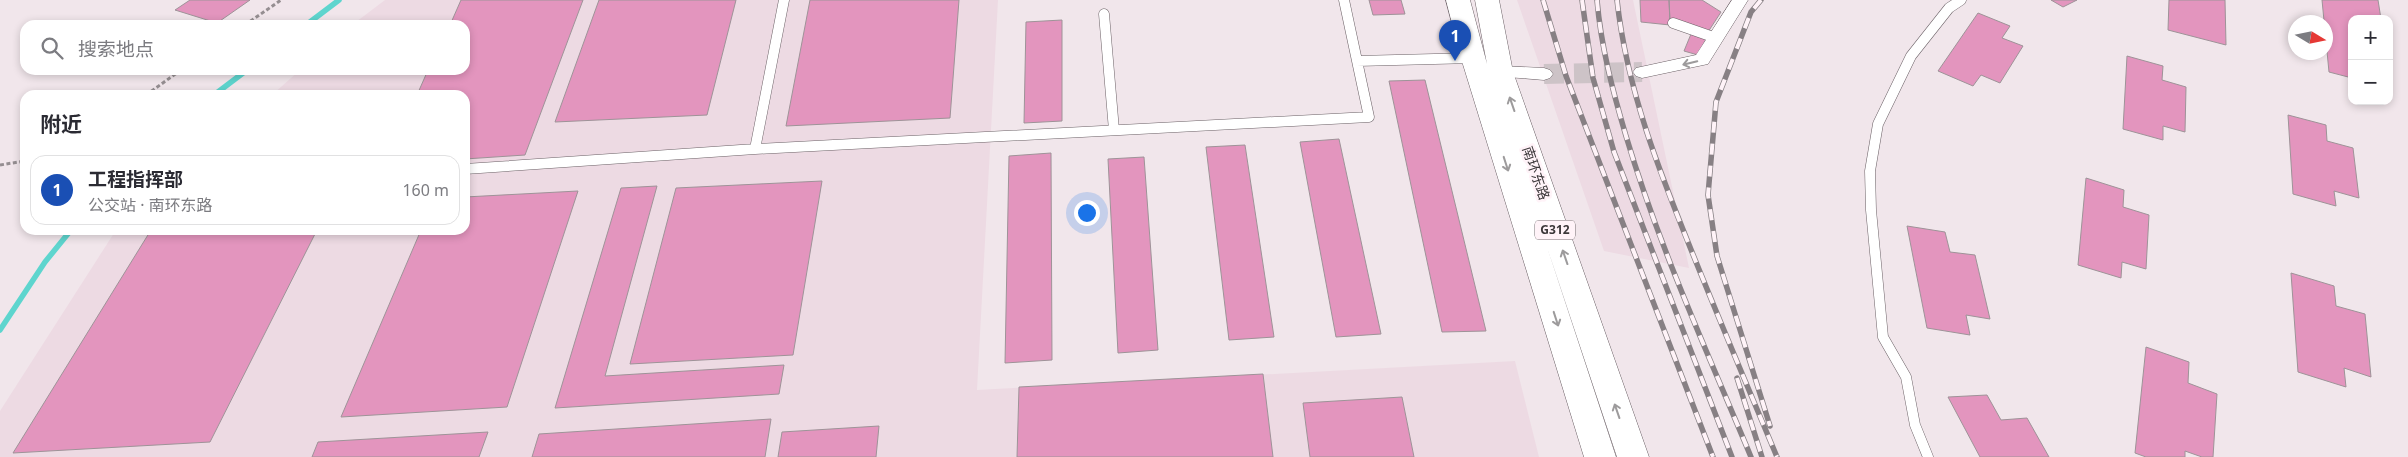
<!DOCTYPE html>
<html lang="zh">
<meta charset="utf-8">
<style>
body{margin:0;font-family:"Noto Sans","Noto Sans SC",sans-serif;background:#f2f2f3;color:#2b2b33}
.controls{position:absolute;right:15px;top:15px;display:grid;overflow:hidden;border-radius:10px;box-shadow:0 2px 8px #0003}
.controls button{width:45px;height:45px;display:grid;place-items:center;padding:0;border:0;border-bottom:1px solid #e1e1e2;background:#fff;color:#2b2b33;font:25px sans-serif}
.compass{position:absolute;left:2288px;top:15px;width:45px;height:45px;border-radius:50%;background:#fff;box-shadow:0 2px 8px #0003;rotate:100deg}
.you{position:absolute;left:1086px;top:212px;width:18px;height:18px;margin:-12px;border:4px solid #fff;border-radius:50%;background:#1a73e8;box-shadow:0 0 0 8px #1a73e833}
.badge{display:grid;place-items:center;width:32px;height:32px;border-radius:50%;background:#d93025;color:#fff;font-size:16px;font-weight:700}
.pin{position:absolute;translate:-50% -41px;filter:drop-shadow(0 1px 2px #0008)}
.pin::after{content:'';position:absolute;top:26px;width:18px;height:15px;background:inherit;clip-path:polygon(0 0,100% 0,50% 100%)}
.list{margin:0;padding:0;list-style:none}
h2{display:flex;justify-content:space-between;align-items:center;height:65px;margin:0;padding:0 20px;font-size:21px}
h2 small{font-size:16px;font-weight:400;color:#7c7c81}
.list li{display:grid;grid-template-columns:32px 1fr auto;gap:15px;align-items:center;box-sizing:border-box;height:70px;margin:0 10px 10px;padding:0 10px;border:1px solid #e1e1e2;border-radius:15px}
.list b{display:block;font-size:19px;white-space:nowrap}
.list p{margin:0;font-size:16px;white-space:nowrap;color:#7c7c81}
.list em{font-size:16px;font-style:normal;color:#7c7c81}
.icon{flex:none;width:28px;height:28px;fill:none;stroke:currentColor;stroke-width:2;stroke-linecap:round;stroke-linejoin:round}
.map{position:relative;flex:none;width:2408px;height:457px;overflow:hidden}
.search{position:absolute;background:#fff;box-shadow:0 2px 8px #0003;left:20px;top:20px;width:450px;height:55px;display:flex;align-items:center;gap:12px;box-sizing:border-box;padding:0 18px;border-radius:15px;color:#7c7c81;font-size:19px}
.panel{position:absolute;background:#fff;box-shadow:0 2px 8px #0003;left:20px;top:90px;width:450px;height:145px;border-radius:15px}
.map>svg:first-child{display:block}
</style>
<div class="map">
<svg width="2408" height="457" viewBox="0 0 2408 457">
<rect width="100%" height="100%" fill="#f1e6eb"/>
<!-- built -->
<path fill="#eddae3" d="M385,0H998L977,390L1515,361L1539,457H0V411L116,230H465V95H272L300,70H465V25H352Z
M1517,0H1633L1689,268L1604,251Z"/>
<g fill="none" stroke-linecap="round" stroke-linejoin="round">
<!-- stream -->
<path stroke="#5ed5ce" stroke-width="5.5" d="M306,25L339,0
M214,95L247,70
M0,330L45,262L71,230"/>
</g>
<!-- building -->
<path fill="#e395be" stroke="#9e9398" d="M190,0H250L217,23L175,10Z
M461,0H583L525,155L465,159V95H417L428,70H465V25H450Z
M599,0H736L707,115L555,122Z
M810,0H959L950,118L786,126Z
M1369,0H1401L1405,14L1373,15Z
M1640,0H1669L1670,25L1641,22Z
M1669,0H1702L1721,12L1708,32L1670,20Z
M2051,0H2077L2063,7Z
M2169,0H2225L2226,45L2168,30Z
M2322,0H2378L2381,19H2352V78L2329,72Z
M1978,13L2010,26L2002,38L2023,46L2000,83L1981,75L1973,86L1938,71Z
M1062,20V121L1024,123L1026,22Z
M1691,34L1706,39L1698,55L1684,51Z
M2127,56L2163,66L2162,80L2186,87L2185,132L2163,126V140L2123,129Z
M1425,80L1486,331L1442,332L1389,81Z
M2288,115L2326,125L2327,141L2353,148L2359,198L2334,191L2336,206L2293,194Z
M1339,139L1381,334L1336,337L1300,142Z
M1245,145L1274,337L1229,340L1206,147Z
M1051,153L1052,360L1005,363L1009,156Z
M1144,157L1158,350L1118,353L1108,159Z
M2086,178L2124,190L2123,207L2149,215L2146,269L2122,262L2121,278L2078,265Z
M822,181L793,355L630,364L676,188Z
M657,186L605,376L784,365L779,394L555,408L621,188Z
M578,191L507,407L341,417L421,230H465V197Z
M1907,226L1945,232L1950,252L1975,255L1990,319L1966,315L1970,335L1927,328Z
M151,230H317L210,442L13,453Z
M2291,273L2334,286L2336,306L2365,314L2371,377L2344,368L2346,387L2298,372Z
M2146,347L2189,362L2188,383L2217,394L2213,457H2202L2185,451V457H2146L2135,453Z
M1263,374L1273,457H1017L1019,387Z
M1987,395L2001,420L2027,418L2049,457H1980L1948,397Z
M1402,397L1414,457H1310L1303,403Z
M771,419L765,457H532L539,434Z
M879,426L876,457H778L782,432Z
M488,432L479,457H312L318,442Z"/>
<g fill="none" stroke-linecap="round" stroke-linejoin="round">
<!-- street-tunnel -->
<path stroke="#cdc3c7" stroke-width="20" stroke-dasharray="20 10" stroke-linecap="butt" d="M1544,74L1642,72"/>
<!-- lane casing -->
<g stroke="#6b6166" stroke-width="11">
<path id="lane" d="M1104,14L1114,130
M1673,23L1716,38
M1357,61L1473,58
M755,149L784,0
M465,169L755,149L1369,117L1344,0
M1928,457L1915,425L1906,377L1883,337L1871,210L1870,171L1878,124L1911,56L1949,8L1961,0"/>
</g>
<!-- street casing -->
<g stroke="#6b6166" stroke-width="1">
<path id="street" d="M1732,0H1748L1708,64L1642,78L1636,76L1633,72L1636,68L1696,55Z
M1501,66L1544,68L1550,70L1553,74L1550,78L1544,80L1495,76L1492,72L1495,68Z"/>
</g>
<!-- highway casing -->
<g stroke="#6b6166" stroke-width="1">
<path id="highway" d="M1446,0H1470L1487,64L1475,0H1499L1513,72L1649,457H1617L1547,247L1616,457H1584L1461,58Z"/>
</g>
<!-- path -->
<path stroke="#958e91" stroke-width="3" stroke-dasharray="4 2.5" stroke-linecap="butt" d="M245,25L281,0
M146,95L181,70
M0,165L25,161"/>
<!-- lane -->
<use href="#lane" stroke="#fff" stroke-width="10"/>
<!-- street -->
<use href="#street" fill="#fff" fill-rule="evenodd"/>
<!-- highway -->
<use href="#highway" fill="#fff" fill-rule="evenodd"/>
<!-- rail casing -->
<g stroke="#878084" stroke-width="5.5">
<path id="rail" d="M1543,0L1566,76L1713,457
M1582,0L1593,78L1614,152L1732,457
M1597,0C1601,47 1613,92 1626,136C1659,247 1707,351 1751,457
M1617,0C1627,91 1660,173 1694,257C1721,324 1749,390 1777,457
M1761,0L1751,12L1716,102L1708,195L1717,256L1770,426
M1737,378L1762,457"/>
</g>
<!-- rail -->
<use href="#rail" stroke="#fff3f8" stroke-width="4" stroke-dasharray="11" stroke-linecap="butt"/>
</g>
<!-- one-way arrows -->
<defs><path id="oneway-shaft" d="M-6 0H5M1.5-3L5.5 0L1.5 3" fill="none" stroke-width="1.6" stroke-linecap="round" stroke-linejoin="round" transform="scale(1.25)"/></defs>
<g stroke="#9d9b9c">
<use href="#oneway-shaft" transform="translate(1690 63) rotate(166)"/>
<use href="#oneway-shaft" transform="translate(1512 104) rotate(-109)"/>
<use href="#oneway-shaft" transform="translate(1506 164) rotate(72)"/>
<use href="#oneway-shaft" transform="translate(1565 257) rotate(-109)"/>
<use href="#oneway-shaft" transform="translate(1556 319) rotate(72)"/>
<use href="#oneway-shaft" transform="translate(1617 411) rotate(-109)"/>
</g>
<g text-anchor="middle" stroke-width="5" stroke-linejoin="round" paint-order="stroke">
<!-- shield labels -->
<rect fill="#fff3f8" stroke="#766f72" stroke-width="1" x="1535" y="220.5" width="40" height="19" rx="4"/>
<g font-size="12" font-weight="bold" fill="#3b3739">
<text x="1555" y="234">G312</text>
</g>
<!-- street labels -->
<g font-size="14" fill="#3b3739" stroke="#fff3f8">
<text transform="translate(1536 173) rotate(71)" y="5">南环东路</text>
</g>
</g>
</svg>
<div class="controls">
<button>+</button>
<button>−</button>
</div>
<svg class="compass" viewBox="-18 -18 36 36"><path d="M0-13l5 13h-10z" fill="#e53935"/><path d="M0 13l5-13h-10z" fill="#7c7c81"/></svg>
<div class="you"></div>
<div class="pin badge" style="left:1455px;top:61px;background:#1a4fb4">1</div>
<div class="search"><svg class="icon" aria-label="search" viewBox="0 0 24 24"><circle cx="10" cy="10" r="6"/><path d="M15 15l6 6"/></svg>搜索地点</div>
<section class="panel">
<h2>附近<small></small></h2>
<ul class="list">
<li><span class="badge" style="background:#1a4fb4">1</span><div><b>工程指挥部</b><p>公交站 · 南环东路</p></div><em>160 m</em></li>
</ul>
</section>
</div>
